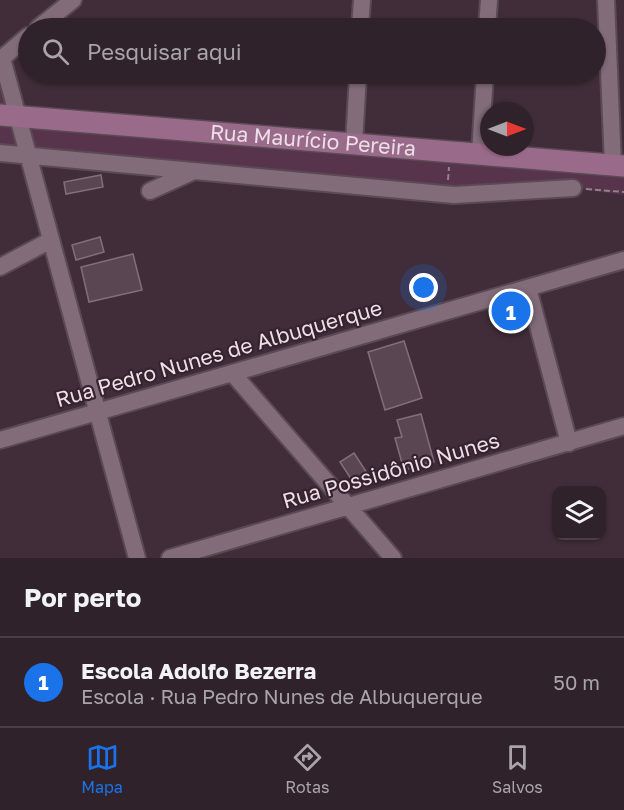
<!DOCTYPE html>
<html lang="pt">
<meta charset="utf-8">
<style>
body{margin:0;font-family:"Golos Text",sans-serif;background:#3c2f37;color:#f1f3f6}
.controls{position:absolute;right:18px;bottom:18px;display:grid;overflow:hidden;border-radius:12px;box-shadow:0 2px 4px #0004}
.controls button{width:54px;height:54px;display:grid;place-items:center;padding:0;border:0;border-bottom:2px solid #4b3f47;background:#30222b;color:#f1f3f6;font:30px sans-serif}
.compass{position:absolute;left:480px;top:102px;width:54px;height:54px;border-radius:50%;background:#30222b;box-shadow:0 2px 4px #0004;rotate:90deg}
.you{position:absolute;left:424px;top:288px;width:21px;height:21px;margin:-15px;border:4px solid #fff;border-radius:50%;background:#1a73e8;box-shadow:0 0 0 9px #1a73e833}
.badge{display:grid;place-items:center;width:39px;height:39px;border-radius:50%;background:#1a73e8;color:#fff;font-size:20px;font-weight:700}
.pin{position:absolute;translate:-50% -50%;border:3px solid #fff;box-shadow:0 2px 6px #0006}
.list{margin:0;padding:0;list-style:none}
h2{display:flex;justify-content:space-between;align-items:center;height:78px;margin:0;padding:0 24px;font-size:26px}
h2 small{font-size:20px;font-weight:400;color:#a8a4a9}
.list li{display:grid;grid-template-columns:39px 1fr auto;gap:18px;align-items:center;box-sizing:border-box;height:90px;padding:0 24px;border-top:2px solid #4b3f47}
.list b{display:block;font-size:22px;white-space:nowrap}
.list p{margin:0;font-size:20px;white-space:nowrap;color:#a8a4a9}
.list em{font-size:20px;font-style:normal;color:#a8a4a9}
.icon{flex:none;width:33px;height:33px;fill:none;stroke:currentColor;stroke-width:2;stroke-linecap:round;stroke-linejoin:round}
.map{position:relative;flex:none;width:624px;height:558px;overflow:hidden}
.search{position:absolute;background:#30222b;box-shadow:0 2px 4px #0004;left:18px;right:18px;top:18px;height:66px;display:flex;align-items:center;gap:15px;box-sizing:border-box;padding:0 21px;border-radius:33px;color:#a8a4a9;font-size:22px}
.sheet{height:168px;background:#30222b}
nav{display:flex;justify-content:space-around;align-items:center;box-sizing:border-box;height:84px;border-top:2px solid #4b3f47;background:#30222b;font-size:16px;color:#a8a4a9}
nav a{display:grid;justify-items:center;gap:3px}
nav .on{color:#1a73e8}
.map>svg:first-child{display:block}
</style>
<div class="map">
<svg width="624" height="558" viewBox="0 0 624 558">
<rect width="100%" height="100%" fill="#402d39"/>
<!-- green -->
<path fill="#58334c" d="M0,60L17,116L624,166V195L573,188L454,195L0,153Z"/>
<!-- building -->
<path fill="#5a4553" stroke="#846d7b" stroke-width="1.5" d="M101,175L103,187L66,194L64,182Z
M100,237L104,252L76,260L72,245Z
M133,254L142,290L89,302L81,267Z
M404,341L422,398L385,410L368,352Z
M421,414L434,462L404,470L395,438L402,437L397,420Z
M354,453L369,476L355,485L340,462Z"/>
<g fill="none" stroke-linecap="round" stroke-linejoin="round">
<!-- minor casing -->
<g stroke="#594a54" stroke-width="20">
<path id="minor" d="M606,0L613,165
M38,28L73,0
M360,28L362,0
M487,28L489,0
M2,58L137,558
M0,60L28,36
M354,144L358,74
M0,153L454,195L573,188
M480,154L485,74
M150,191L194,171
M0,267L51,240
M528,288L569,443
M234,375L393,558
M0,440L624,260
M170,558L624,426"/>
</g>
<!-- major casing -->
<g stroke="#594a54" stroke-width="24">
<g id="major">
<path id="s1" d="M0,115L624,166"/>
</g>
</g>
<!-- path -->
<path stroke="#92828c" stroke-width="2" stroke-dasharray="6 3" stroke-linecap="butt" d="M448,180L449,167
M586,189L624,192"/>
<!-- minor -->
<use href="#minor" stroke="#836c7a" stroke-width="16"/>
<!-- major -->
<use href="#major" stroke="#9a6a8a" stroke-width="21"/>
</g>
<g text-anchor="middle" stroke-width="4.5" stroke-linejoin="round" paint-order="stroke">
<!-- street labels -->
<g font-size="21" fill="#ecdfe7" stroke="#36232f">
<text dy="7" stroke="none"><textPath href="#s1" startOffset="314">Rua Maurício Pereira</textPath></text>
<text transform="translate(219 354) rotate(-16)" y="7">Rua Pedro Nunes de Albuquerque</text>
<text transform="translate(391 471) rotate(-16)" y="7">Rua Possidônio Nunes</text>
</g>
</g>
</svg>
<div class="controls">
<button><svg class="icon" aria-label="layers" viewBox="0 0 24 24"><path d="M12 4l9 5-9 5-9-5zM3 14l9 5 9-5"/></svg></button>
</div>
<svg class="compass" viewBox="-18 -18 36 36"><path d="M0-13l5 13h-10z" fill="#e53935"/><path d="M0 13l5-13h-10z" fill="#a8a4a9"/></svg>
<div class="you"></div>
<div class="pin badge" style="left:511px;top:311px">1</div>
<div class="search"><svg class="icon" aria-label="search" viewBox="0 0 24 24"><circle cx="10" cy="10" r="6"/><path d="M15 15l6 6"/></svg>Pesquisar aqui</div>
</div>
<section class="sheet">
<h2>Por perto<small></small></h2>
<ul class="list">
<li><span class="badge">1</span><div><b>Escola Adolfo Bezerra</b><p>Escola · Rua Pedro Nunes de Albuquerque</p></div><em>50 m</em></li>
</ul>
</section>
<nav>
<a class="on"><svg class="icon" aria-label="map" viewBox="0 0 24 24"><path d="M3 6l6-2 6 2 6-2v14l-6 2-6-2-6 2zM9 4v14M15 6v14"/></svg>Mapa</a>
<a><svg class="icon" aria-label="directions" viewBox="0 0 24 24"><path d="M12 3l9 9-9 9-9-9zM9 14v-3h6M13 9l2 2-2 2"/></svg>Rotas</a>
<a><svg class="icon" aria-label="saved" viewBox="0 0 24 24"><path d="M7 4h10v16l-5-4-5 4z"/></svg>Salvos</a>
</nav>
